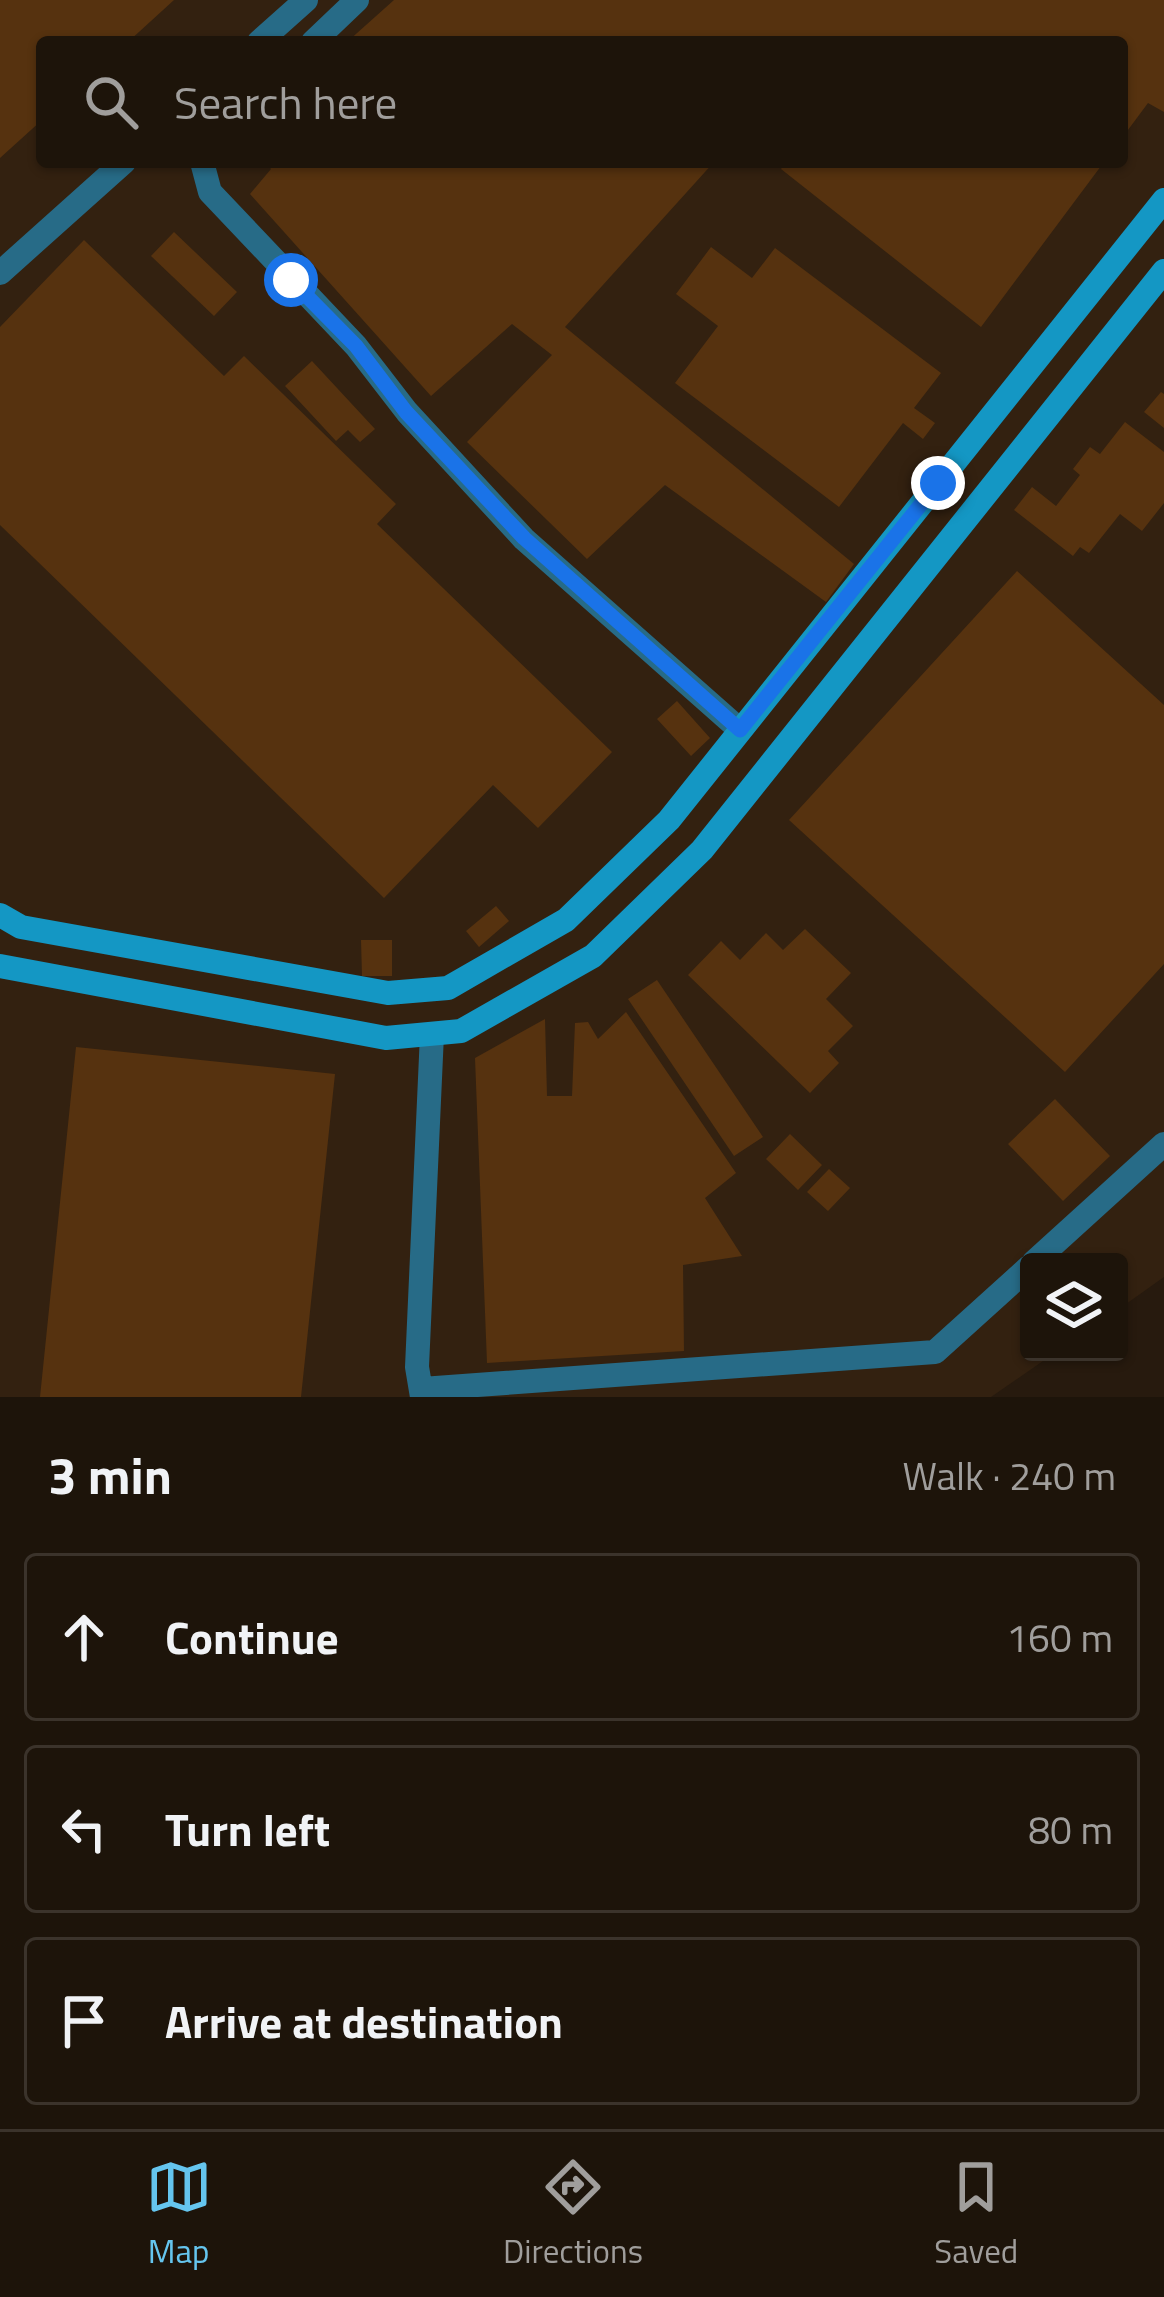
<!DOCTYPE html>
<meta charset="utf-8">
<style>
body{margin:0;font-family:"Titillium Web",sans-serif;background:#2a2118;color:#f1f3f6}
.controls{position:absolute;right:36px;bottom:36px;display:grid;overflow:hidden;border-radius:12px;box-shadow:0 3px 9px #0004}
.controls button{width:108px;height:108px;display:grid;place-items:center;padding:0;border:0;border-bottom:3px solid #3b332b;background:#1d140a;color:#f1f3f6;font:60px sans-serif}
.stop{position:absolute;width:36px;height:36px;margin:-27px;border:9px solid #1a73e8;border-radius:50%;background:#fff}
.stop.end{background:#1a73e8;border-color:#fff;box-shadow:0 3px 12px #0008}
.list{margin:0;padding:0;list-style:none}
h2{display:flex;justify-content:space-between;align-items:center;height:156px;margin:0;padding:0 48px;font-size:51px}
h2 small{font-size:39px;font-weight:400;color:#a09e9c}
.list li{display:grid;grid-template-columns:78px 1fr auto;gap:36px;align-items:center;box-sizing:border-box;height:168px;margin:0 24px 24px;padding:0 24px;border:3px solid #3b332b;border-radius:12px}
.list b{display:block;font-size:45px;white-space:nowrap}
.list em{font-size:39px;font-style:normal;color:#a09e9c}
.icon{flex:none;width:66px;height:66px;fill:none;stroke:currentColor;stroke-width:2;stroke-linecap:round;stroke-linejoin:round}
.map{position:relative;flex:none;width:1164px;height:1397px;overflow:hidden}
.search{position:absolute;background:#1d140a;box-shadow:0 3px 9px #0004;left:36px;right:36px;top:36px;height:132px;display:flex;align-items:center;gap:30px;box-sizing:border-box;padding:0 42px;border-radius:12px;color:#a09e9c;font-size:45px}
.sheet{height:732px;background:#1d140a}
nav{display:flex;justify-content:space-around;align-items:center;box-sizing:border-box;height:168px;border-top:3px solid #3b332b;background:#1d140a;font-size:33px;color:#a09e9c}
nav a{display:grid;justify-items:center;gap:6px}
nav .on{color:#65c5ee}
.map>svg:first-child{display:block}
</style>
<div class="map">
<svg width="1164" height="1397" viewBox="0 0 1164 1397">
<rect width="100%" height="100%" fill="#271a0e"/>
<!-- built -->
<path fill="#332110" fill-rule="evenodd" d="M0,0H1164V1277L1119,1309V1262H1029V1352H1056L991,1397H0ZM42,42H1122V162H42Z"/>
<!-- building -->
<path fill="#56320f" d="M0,0H174L128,42H42V120L0,158Z
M394,0H1164V112L1148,103L1122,138V42H347Z
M265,162H714L565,327L854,564L826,602L665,485L587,559L467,442L552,355L512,324L431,396L250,194L271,169Z
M786,162H1104L981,327L781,169Z
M174,232L237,292L214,316L151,256Z
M84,240L224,376L244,356L396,504L377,524L612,752L538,828L493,785L384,898L0,525V327Z
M711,247L752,278L775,248L941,373L914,408L935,423L923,439L903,423L839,507L675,383L718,326L676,294Z
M312,361L375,429L360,442L348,430L336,441L285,386Z
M1161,392L1164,394V428L1144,412Z
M1125,422L1164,452V503L1142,531L1120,514L1089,553L1080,547L1073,556L1014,510L1032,487L1056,506L1080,475L1073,469L1090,447L1100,454Z
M1017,571L1164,705V964L1065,1072L789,820Z
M677,701L710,738L691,756L657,719Z
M496,906L509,921L479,947L466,931Z
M805,929L851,973L826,999L853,1026L828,1051L839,1063L810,1093L688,975L721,941L740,960L766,933L783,950Z
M361,940H392V976H362Z
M657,980L763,1137L734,1156L628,999Z
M626,1012L736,1173L705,1198L742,1256L683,1265L684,1351L487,1363L475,1058L545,1019L547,1096H572L575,1023L588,1022L598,1039Z
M76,1047L335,1074L301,1397H40Z
M1055,1099L1110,1156L1063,1201L1008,1144Z
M790,1134L822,1165L798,1190L766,1159Z
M829,1169L850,1188L828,1211L807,1192Z"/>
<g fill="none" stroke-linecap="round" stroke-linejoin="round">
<!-- street -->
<path stroke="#276b87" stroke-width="24" d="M259,42L306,0
M313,42L357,0
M202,162L210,192L356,346L407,412L524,539L740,730
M0,273L124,162
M1034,1262L1164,1144
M422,1389L935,1352L1029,1267
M422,1397L417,1367L432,1034"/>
<!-- secondary -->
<path stroke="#1497c4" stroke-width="24" d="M0,915L21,927L388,993L448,988L566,920L669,820L1164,200
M0,966L386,1038L461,1031L593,956L702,850L1164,271"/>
</g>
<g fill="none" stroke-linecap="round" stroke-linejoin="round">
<!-- route -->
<path stroke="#1a73e8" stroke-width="15" d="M291,280L356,346L406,412L524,538L740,730L938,483"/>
</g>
</svg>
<div class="controls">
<button><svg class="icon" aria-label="layers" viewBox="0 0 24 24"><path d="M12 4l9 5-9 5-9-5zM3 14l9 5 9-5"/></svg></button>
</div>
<div class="stop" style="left:291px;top:280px"></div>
<div class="stop end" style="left:938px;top:483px"></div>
<div class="search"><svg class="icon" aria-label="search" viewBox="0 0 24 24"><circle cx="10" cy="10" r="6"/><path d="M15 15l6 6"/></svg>Search here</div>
</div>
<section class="sheet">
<h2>3 min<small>Walk · 240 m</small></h2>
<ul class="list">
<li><svg class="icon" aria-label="ahead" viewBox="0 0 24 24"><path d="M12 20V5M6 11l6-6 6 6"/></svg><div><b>Continue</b></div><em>160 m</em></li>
<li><svg class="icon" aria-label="left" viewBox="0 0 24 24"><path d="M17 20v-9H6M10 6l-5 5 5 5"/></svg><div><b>Turn left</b></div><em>80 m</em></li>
<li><svg class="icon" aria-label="arrive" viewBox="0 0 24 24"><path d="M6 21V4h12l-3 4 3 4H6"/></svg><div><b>Arrive at destination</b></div></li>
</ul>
</section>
<nav>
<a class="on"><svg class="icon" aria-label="map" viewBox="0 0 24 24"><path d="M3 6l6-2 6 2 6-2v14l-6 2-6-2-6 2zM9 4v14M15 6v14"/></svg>Map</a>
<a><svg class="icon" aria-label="directions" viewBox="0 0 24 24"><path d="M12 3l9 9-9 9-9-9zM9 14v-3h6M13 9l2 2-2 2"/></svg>Directions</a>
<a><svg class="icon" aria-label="saved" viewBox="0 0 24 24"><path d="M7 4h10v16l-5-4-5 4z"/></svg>Saved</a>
</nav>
